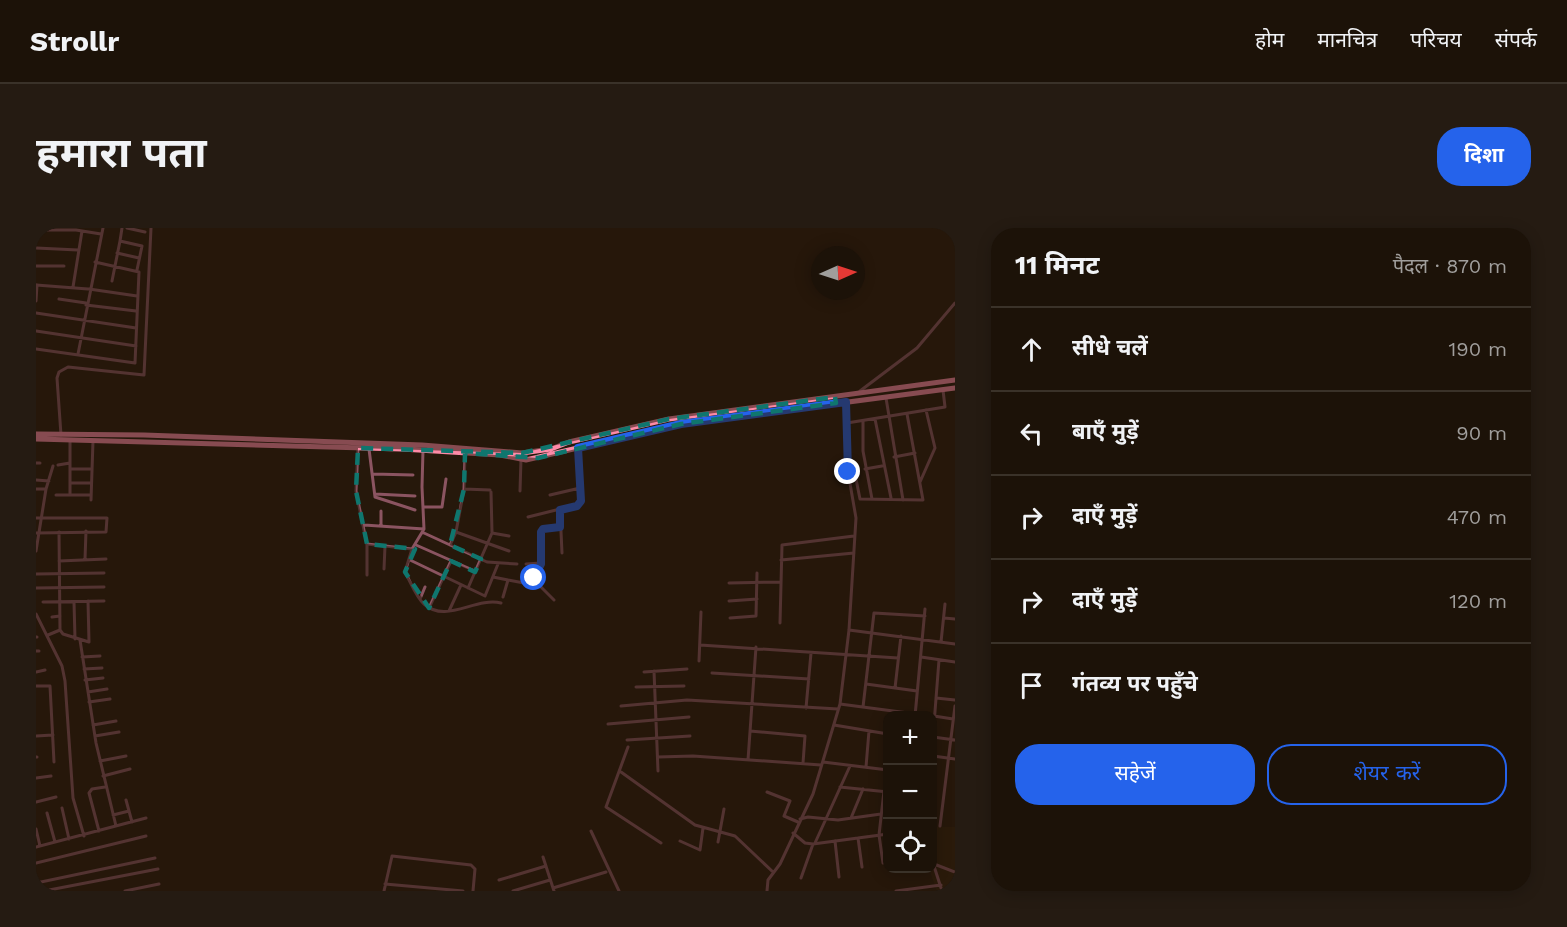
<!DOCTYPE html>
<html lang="hi">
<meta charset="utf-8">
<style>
body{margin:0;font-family:"Work Sans","Noto Sans Devanagari",sans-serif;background:#251b12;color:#f1f3f6}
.controls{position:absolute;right:18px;bottom:18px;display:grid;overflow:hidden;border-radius:12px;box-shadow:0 3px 15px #0003}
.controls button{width:54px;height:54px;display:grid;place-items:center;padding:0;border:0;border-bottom:2px solid #3a3229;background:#1c1208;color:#f1f3f6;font:30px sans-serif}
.compass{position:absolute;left:775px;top:18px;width:54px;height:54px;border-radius:50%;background:#1c1208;box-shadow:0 3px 15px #0003;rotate:87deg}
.stop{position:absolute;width:18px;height:18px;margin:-14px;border:4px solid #2563eb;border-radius:50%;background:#fff}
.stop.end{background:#2563eb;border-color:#fff;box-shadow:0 2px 6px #0008}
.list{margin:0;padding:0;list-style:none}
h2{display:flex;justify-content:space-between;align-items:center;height:78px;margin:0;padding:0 24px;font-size:26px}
h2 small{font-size:20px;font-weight:400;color:#a09e9c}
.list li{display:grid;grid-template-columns:39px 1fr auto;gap:18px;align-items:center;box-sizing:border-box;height:84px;padding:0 24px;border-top:2px solid #3a3229}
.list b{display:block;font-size:22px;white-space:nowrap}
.list em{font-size:20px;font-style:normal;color:#a09e9c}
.actions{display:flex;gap:12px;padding:18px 24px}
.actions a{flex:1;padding:14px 0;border:2px solid #2563eb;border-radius:24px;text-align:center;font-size:21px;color:#2563eb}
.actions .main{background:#2563eb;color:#fff}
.icon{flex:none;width:33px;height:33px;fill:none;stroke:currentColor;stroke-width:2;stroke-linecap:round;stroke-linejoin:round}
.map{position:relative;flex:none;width:919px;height:663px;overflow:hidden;border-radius:24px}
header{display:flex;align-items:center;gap:36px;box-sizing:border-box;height:84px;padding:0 30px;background:#1c1208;border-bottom:2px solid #3a3229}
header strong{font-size:28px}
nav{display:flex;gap:33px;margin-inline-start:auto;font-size:21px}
.intro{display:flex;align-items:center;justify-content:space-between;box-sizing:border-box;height:144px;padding:0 36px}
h1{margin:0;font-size:42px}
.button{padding:15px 27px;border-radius:24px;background:#2563eb;color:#fff;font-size:21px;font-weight:700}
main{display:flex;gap:36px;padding:0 36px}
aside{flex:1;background:#1c1208;border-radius:24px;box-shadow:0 3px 15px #0003}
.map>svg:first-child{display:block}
</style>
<header>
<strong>Strollr</strong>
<nav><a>होम</a><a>मानचित्र</a><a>परिचय</a><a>संपर्क</a></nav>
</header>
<div class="intro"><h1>हमारा पता</h1><a class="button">दिशा</a></div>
<main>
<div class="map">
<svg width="919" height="663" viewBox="0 0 919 663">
<rect width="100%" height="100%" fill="#26180b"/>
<!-- built -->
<path fill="#301e0b" d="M897,599H919V663H901L893,641L897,640Z"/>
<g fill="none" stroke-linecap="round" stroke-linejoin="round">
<!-- minor -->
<path stroke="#8b5461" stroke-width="3" d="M86,0L84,13L106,18L101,42
M91,0L109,4
M0,2H40L65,6
M0,20L42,22
M81,25L103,30
M0,38H28
M76,53L84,13
M0,57L52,61
M37,59L46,3
M53,61L101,68
M23,71L50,75
M0,73L1,57
M50,77L100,83
M0,85L100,100
M0,103L100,118
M0,121L99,135L103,44L59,34
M42,126L67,0
M824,163L881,120L919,75
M850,170L867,272
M839,191L855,270
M827,193V223L836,271
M811,195L909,179L907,162
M25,207L21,150L23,144L32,139L108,147L115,0
M322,220L320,263L331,317V347
M333,221L339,269L379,282
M387,222L386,259L388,301L376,321L369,344C374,353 380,369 388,376C410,396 439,369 465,375
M858,229L879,225
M0,235H4
M22,237L34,235
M34,241H54
M818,241L824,271L887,272L871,186
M829,241L846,238
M337,246L377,247
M0,252L13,253
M884,254L899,220L890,182
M34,255H55
M0,261H10
M428,261L454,262
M484,263L485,231
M455,264L456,304
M34,266V213
M339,266L379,268
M20,267H55
M514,267L544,260
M55,272L57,213
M388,279H406L410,251
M524,282L526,325
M345,283V298
M492,289L544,276L542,220
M0,290H71L70,304L0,305
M328,297L388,301
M23,304L24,402L27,406L53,414L52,373
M420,304L428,261L429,225
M388,305L451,334L481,336
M331,316L376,321
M380,317L439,343
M414,317L420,304L473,323
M0,323L10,261L17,238
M49,331L50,303
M374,332L449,368L462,336
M745,332L818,325
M23,333L70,331
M505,335L498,352L518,372
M490,336L505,335L507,301L524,299
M348,341L349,318
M0,346L68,345
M457,349L472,352L467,369
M472,352L488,355
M693,355L745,354
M0,360L68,359
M432,360L456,305L473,308
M384,371L389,359
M693,373L721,371
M7,374L68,373
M38,374L39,411
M393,380L415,333
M413,383L425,357
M0,386L26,438L29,453L37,570L48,608
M16,389L24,388
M694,390L720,388L721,345
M908,390L919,391
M744,395L746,317L818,308
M813,402L919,416
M12,407L24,402
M0,409H1
M44,412L60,515L80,598
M905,414L909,376
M664,417L862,430
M0,423H3
M46,429L64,428
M885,429L919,434
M663,433L665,384
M48,441L66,440
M618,443L622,543
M0,444L9,442
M608,444L651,441
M676,445L773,451
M49,452L67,450
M830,456L881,463
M0,458H14L18,534
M600,459L648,458
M859,460L865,408
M52,464L71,461
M900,470L919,472
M53,474L74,471
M804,476L895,488
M585,478L651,472L802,481
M827,479L838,385L889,388
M770,480L775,425
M879,488L889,381
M898,488L917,491
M572,496L653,489
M57,497L80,493
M798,497L852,506
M714,503L769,508L767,535
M0,508L17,507
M59,508L83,504
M897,509L903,432
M897,509L919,512
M591,512L654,508
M592,519L570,579L625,615
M897,528L919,531
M0,529H1
M622,529L657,528L785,537
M712,532L720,419
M64,533L90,528
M787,534L852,542
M830,539L833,503
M585,544L659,597L699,608L737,644
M67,548L94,541
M0,550L15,548
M804,559L852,564
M731,564L754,573L748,588L762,594
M90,572L96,594
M0,574L20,569
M26,580L33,611
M11,585L19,614
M77,587L93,583
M815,590L827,561
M764,591L772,589L802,592L845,586
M904,598L919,478
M0,601L4,618
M63,603L53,565L56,561L69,559
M555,603L583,663
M757,605L769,615L777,616L852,606
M822,610L826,639
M644,613L664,622L667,600
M799,613L803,649
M682,614L688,581
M779,615L814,538
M0,619L110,590
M507,629L518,663
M0,635L110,608
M847,635L843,607L848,563
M897,635L906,663
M898,636L919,644
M765,650L777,616
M463,652L510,638
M0,655L119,630
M349,656L427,663
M517,660L570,644
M8,663L122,641
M89,663L123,656
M348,663L356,628L435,637L439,641L437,663
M477,663L514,652
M731,663L732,652L744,636L777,566L804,476L813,402L820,290L812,244L810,174
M860,663L905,657"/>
<!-- primary -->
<path stroke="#fd8aa7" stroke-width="5" d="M0,206L108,207L386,217L486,225L515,221L533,214L633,191L919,152
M0,211L366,221L464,227L490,232L645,196L919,160"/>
</g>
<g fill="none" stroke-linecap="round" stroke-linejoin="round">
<!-- route -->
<path stroke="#2563eb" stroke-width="8" d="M498,350L505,336V304L507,301L524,299V282L541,278L545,273L542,220L645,196L810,174L812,244"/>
</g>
<!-- marked area -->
<path d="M0 0H919V663H0ZM799,169L800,175L645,196L502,230L429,225L428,261L414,317L445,331L439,344L415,333L393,380L369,344L379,321L331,316L320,263L322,220L486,225L633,191Z" fill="#26180b" fill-opacity=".55" fill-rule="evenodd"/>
<path fill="none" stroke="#0f766e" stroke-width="4.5" stroke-dasharray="12 8" stroke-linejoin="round" d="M799,169L800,175L645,196L502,230L429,225L428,261L414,317L445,331L439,344L415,333L393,380L369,344L379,321L331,316L320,263L322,220L486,225L633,191Z"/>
</svg>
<div class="controls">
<button>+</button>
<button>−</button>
<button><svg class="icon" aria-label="locate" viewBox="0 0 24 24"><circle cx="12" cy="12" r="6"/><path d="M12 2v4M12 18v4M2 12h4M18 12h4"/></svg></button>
</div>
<svg class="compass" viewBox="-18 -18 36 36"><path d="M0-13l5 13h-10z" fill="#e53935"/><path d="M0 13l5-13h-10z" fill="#a09e9c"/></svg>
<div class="stop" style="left:498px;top:350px"></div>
<div class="stop end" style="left:812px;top:244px"></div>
</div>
<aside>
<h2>11 मिनट<small>पैदल · 870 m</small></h2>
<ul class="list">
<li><svg class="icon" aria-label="ahead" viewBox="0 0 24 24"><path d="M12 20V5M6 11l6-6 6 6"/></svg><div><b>सीधे चलें</b></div><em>190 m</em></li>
<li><svg class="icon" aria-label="left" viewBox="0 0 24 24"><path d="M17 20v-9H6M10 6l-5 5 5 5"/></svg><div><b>बाएँ मुड़ें</b></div><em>90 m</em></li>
<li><svg class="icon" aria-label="right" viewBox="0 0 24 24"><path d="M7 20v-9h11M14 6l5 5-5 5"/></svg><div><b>दाएँ मुड़ें</b></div><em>470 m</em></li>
<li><svg class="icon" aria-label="right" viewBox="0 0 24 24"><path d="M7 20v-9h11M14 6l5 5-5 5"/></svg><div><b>दाएँ मुड़ें</b></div><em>120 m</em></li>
<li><svg class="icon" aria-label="arrive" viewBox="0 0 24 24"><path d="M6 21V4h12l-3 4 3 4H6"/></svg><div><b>गंतव्य पर पहुँचे</b></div></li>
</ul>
<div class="actions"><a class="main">सहेजें</a><a>शेयर करें</a></div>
</aside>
</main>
